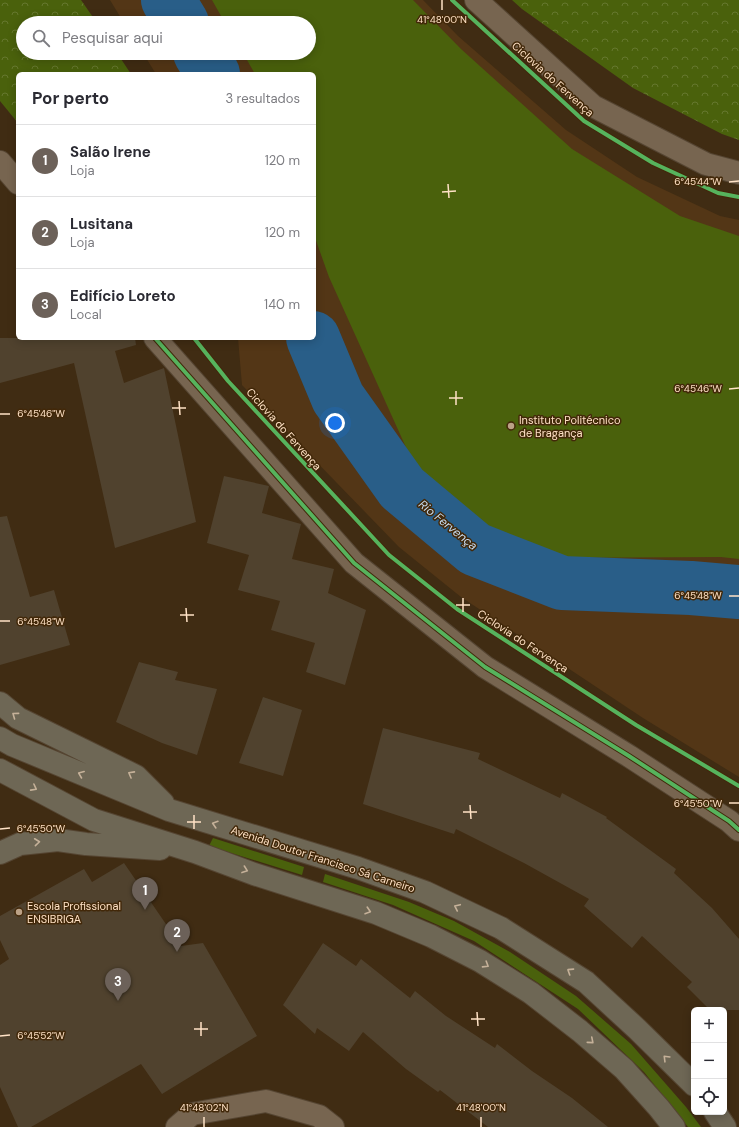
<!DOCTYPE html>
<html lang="pt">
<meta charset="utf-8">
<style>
body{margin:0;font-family:"DM Sans",sans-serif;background:#f2f2f3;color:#2b2b33}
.controls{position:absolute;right:12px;bottom:12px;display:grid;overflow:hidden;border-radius:6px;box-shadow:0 2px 10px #0003}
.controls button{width:36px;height:36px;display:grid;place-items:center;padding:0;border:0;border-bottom:1px solid #e1e1e2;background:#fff;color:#2b2b33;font:20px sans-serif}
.you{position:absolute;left:335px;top:423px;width:14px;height:14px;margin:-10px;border:3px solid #fff;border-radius:50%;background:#1a73e8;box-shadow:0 0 0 6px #1a73e833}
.badge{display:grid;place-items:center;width:26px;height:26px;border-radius:50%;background:#6c6159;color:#fff;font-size:13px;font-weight:700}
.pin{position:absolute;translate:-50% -33px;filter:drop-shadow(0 1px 2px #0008)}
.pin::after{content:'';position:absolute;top:21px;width:14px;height:12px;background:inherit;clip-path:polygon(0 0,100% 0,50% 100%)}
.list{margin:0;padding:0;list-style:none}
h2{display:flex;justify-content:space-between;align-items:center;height:52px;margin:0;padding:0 16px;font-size:17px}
h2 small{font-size:13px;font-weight:400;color:#7c7c81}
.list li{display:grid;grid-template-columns:26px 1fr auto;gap:12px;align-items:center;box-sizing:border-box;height:72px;padding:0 16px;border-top:1px solid #e1e1e2}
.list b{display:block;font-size:15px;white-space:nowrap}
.list p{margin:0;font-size:13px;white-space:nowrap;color:#7c7c81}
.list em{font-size:13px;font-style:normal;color:#7c7c81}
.icon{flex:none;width:22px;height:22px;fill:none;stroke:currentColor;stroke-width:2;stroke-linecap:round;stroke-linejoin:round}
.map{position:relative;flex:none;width:739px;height:1127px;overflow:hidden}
.search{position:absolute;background:#fff;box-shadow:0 2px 10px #0003;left:16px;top:16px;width:300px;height:44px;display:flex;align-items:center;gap:10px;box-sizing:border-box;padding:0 14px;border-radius:22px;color:#7c7c81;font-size:15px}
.panel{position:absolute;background:#fff;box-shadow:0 2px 10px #0003;left:16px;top:72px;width:300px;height:268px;border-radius:6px}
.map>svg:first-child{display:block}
</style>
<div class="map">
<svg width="739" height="1127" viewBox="0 0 739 1127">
<defs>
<pattern id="park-crowns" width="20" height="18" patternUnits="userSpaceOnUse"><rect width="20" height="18" fill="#4a610c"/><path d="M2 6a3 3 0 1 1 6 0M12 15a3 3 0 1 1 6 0" fill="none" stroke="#65772e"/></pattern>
</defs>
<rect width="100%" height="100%" fill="#402c13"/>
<!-- built -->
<path fill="#533616" d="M110,0H423L458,36L566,130L637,177L720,216L739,220V777L643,718L461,597L399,547L242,385L238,338H314V74H156L143,53H309V23H124Z"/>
<!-- green -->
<path fill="#4a610c" d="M212,0H413L461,49L572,149L680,216L739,236V559L721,557L528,558L414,465L329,277L314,235V74H255L243,53H309V23H225Z
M213,838L304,867L302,875L209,846Z
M325,874L409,902L454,921L510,952L576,996L631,1044L686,1107L701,1127H688L644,1072L578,1009L474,941L393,905L323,882Z"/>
<!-- park -->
<path fill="url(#park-crowns)" d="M0,0H81L97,23H23V53H117L131,74H18V123L0,101Z
M512,0H739V140L722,134L633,88L522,9Z"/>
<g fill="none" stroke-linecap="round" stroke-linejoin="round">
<!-- river -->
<path stroke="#295e88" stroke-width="54" d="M168,0L182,23
M200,53L213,74
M313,338L338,398L402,488L475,549L562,583L691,588L739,592"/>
</g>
<!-- building -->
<path fill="#50422e" d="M0,338H135L136,345L115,351L124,383L164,368L196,522L115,548L74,363L0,383Z
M224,476L269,486L262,513L301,524L292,559L334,569L328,593L366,610L345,685L306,672L315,643L271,630L280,601L238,590L249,555L207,543Z
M7,516L30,597L54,590L70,645L0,665V517Z
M139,662L178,672L175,680L217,689L197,755L162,743L116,722Z
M263,697L302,710L283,776L239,763Z
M383,728L480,753L478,759L560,798L562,793L607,817L606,818L676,869L674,873L712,908L739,939V1010H710L687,987L692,982L642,936L632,948L584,906L589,899L524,863L456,829L454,834L363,804Z
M124,863L181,946L203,943L257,1036L162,1094L141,1064L31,1127H18L0,1087V965L9,959L0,940V916L84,869L92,882Z
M323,943L356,966L361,959L410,998L415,991L446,1016L495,1048L497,1044L532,1071L572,1098L608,1127H488L440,1090L438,1092L406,1069L363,1032L349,1051L317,1028L315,1034L283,1005Z"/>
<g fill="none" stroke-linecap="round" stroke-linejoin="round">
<!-- minor casing -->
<g stroke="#554532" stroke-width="24">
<path id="minor" d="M476,0L593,106L706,164L739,173
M0,162L18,183
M155,338L354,563L485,667L629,756L729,821L739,830
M177,1127L192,1114L266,1101L319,1116L333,1127"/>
</g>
<!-- major casing -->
<g stroke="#554532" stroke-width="24">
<path id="major" d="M0,703L18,718L136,776L163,803
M0,738L12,745L169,810L358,868L425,892L501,928L586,982L637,1029L694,1085
M0,770L94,820L195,852L254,874L376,913L431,936L480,961L531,993L580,1031L624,1069L659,1108L674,1127
M0,853L20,844L58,840L86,844L160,849
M715,1112L725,1127"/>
</g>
<!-- minor -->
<use href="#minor" stroke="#776550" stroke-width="22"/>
<!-- major -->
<use href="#major" stroke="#6e6755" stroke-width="22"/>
<!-- cycleway casing -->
<g stroke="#422809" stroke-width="6">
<path id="cycleway" d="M452,0L584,121L653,163L718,193L739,197
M155,338L354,563L485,667L629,756L729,821L739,830
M194,338L228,381L389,555L457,609L636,725L739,786"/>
</g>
<!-- cycleway -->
<use href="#cycleway" stroke="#56b35d" stroke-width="4"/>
</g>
<!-- one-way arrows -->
<defs><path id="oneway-chevron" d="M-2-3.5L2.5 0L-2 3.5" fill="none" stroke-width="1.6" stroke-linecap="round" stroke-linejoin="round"/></defs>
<g stroke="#c5b199">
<use href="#oneway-chevron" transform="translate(15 715) rotate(-144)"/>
<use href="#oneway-chevron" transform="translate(81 774) rotate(-158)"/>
<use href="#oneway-chevron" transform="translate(131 774) rotate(-151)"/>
<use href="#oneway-chevron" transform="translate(34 788) rotate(28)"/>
<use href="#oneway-chevron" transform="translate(215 824) rotate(-163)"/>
<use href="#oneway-chevron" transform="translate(37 842) rotate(-6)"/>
<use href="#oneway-chevron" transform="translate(245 870) rotate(20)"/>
<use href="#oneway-chevron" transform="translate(457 907) rotate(-155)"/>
<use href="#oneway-chevron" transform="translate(368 911) rotate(18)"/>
<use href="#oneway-chevron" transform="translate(486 965) rotate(32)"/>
<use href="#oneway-chevron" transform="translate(570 971) rotate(-147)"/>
<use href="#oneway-chevron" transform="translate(591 1041) rotate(41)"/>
<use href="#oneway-chevron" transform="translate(666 1058) rotate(-135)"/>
</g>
<!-- ticks -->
<path fill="none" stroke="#ffe2c6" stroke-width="1.5" d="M442,0V10M729,182L739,181M448,184L449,198M442,192L456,191M729,389L739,388M456,391V405M449,398H463M179,401L180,415M172,408H186M0,414H10M729,596H739M463,598V612M456,605H470M186,608L187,622M180,615H194M0,621H10M729,803H739M470,805L471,819M463,812H477M194,815V829M187,822H201M0,829L10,828M477,1012L478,1026M471,1019H485M201,1022V1036M194,1029H208M0,1036L10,1035M204,1117V1127M481,1117V1127"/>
<!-- markers -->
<g fill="#bca287" stroke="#422809" stroke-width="1.5">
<circle cx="511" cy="426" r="4"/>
<circle cx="19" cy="912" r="4"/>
</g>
<g text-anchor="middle" stroke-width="3" stroke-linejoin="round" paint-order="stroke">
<!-- street labels -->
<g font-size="11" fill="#ffe2c6" stroke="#422809">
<text transform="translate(553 79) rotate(42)" y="4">Ciclovia do Fervença</text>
<text transform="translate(284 429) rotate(48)" y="4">Ciclovia do Fervença</text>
<text transform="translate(523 641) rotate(33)" y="4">Ciclovia do Fervença</text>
<text transform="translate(323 859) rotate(18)" y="4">Avenida Doutor Francisco Sá Carneiro</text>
</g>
<!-- poi labels -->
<g font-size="11" fill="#ffe2c6" stroke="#422809" text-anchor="start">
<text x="519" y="424">Instituto Politécnico<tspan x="519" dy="13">de Bragança</tspan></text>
<text x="27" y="910">Escola Profissional<tspan x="27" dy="13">ENSIBRIGA</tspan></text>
</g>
<!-- water labels -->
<g font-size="12" font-style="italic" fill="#c8dff5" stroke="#422809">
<text transform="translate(448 525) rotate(39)" y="4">Rio Fervença</text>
</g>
</g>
<g font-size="10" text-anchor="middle" fill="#ffe2c6" stroke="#422809" stroke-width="3" stroke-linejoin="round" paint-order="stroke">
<text x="442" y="23">41°48'00"N</text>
<text x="698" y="185">6°45'44"W</text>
<text x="698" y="392">6°45'46"W</text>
<text x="41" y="417">6°45'46"W</text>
<text x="698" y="599">6°45'48"W</text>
<text x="41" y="625">6°45'48"W</text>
<text x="698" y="807">6°45'50"W</text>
<text x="41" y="832">6°45'50"W</text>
<text x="41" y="1039">6°45'52"W</text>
<text x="204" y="1111">41°48'02"N</text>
<text x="481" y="1111">41°48'00"N</text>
</g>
</svg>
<div class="controls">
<button>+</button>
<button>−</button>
<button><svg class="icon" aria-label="locate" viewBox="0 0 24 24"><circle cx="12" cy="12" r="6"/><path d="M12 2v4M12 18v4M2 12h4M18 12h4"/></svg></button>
</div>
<div class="you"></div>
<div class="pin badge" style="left:145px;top:910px">1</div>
<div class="pin badge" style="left:177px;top:952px">2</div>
<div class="pin badge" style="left:118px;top:1001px">3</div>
<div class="search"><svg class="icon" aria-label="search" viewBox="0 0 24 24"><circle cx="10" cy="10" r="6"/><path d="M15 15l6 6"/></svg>Pesquisar aqui</div>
<section class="panel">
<h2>Por perto<small>3 resultados</small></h2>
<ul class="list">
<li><span class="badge">1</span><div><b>Salão Irene</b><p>Loja</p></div><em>120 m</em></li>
<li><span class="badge">2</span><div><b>Lusitana</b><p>Loja</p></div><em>120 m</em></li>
<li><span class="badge">3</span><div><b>Edifício Loreto</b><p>Local</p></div><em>140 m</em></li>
</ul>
</section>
</div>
